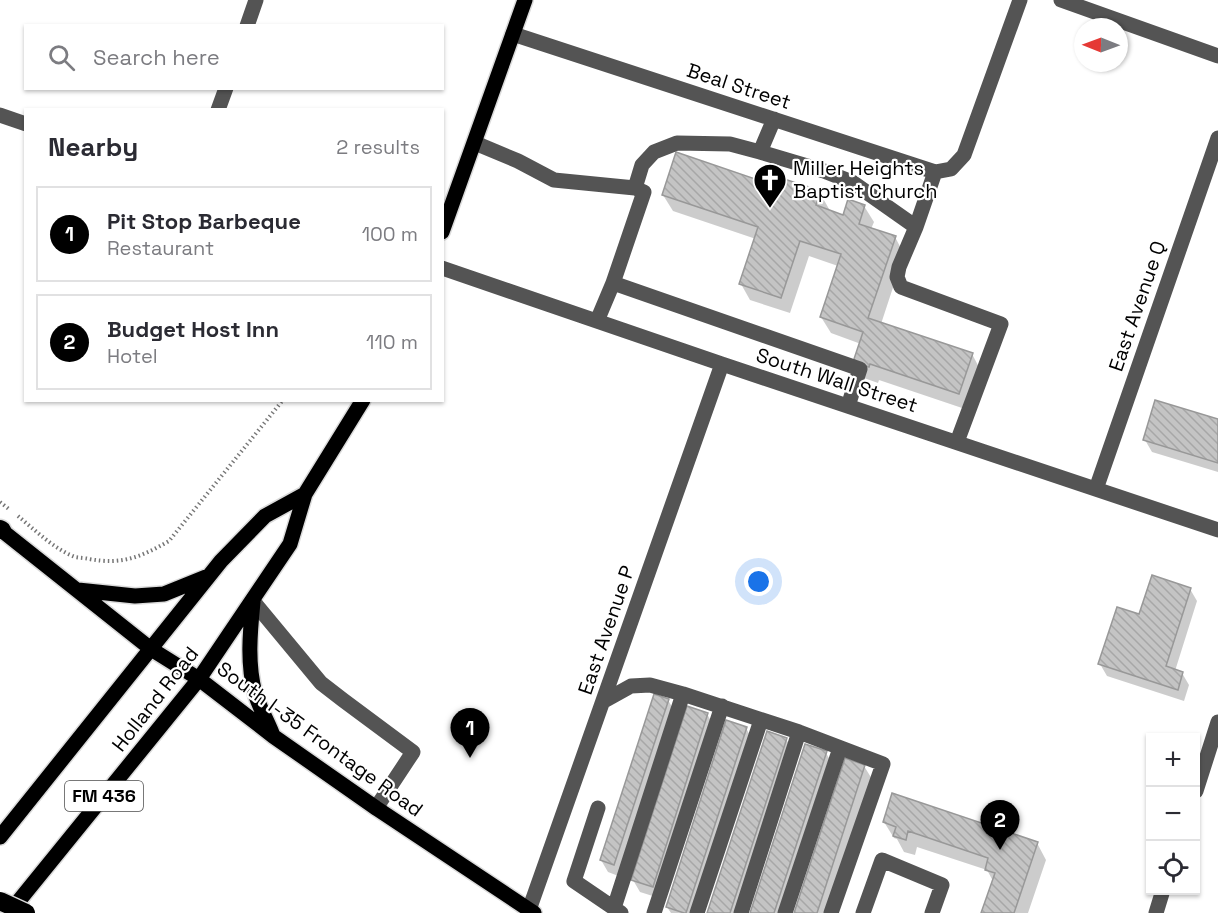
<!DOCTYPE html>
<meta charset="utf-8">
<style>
body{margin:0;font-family:"Space Grotesk",sans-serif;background:#f2f2f3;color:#2b2b33}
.controls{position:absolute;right:18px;bottom:18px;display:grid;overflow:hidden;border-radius:0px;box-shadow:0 2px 4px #0004}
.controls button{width:54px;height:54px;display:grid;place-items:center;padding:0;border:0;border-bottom:2px solid #e1e1e2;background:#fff;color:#2b2b33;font:30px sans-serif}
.compass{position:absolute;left:1074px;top:18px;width:54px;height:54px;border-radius:50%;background:#fff;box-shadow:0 2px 4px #0004;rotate:271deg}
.you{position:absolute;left:759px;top:582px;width:21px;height:21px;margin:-15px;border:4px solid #fff;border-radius:50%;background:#1a73e8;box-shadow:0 0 0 9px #1a73e833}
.badge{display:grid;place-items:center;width:39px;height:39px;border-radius:50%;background:#000;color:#fff;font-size:20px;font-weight:700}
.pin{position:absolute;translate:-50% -50px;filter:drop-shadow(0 2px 3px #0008)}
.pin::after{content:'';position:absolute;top:32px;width:21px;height:18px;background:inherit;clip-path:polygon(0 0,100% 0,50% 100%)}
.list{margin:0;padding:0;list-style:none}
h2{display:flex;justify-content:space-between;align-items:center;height:78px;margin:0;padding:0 24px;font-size:26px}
h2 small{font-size:20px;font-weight:400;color:#7c7c81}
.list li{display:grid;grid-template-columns:39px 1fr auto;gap:18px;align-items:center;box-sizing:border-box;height:96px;margin:0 12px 12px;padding:0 12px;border:2px solid #e1e1e2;border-radius:0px}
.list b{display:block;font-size:22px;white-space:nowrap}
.list p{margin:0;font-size:20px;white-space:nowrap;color:#7c7c81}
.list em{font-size:20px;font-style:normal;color:#7c7c81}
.icon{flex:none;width:33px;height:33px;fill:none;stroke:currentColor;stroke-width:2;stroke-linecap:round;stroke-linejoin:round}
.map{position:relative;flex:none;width:1218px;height:913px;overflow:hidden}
.search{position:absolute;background:#fff;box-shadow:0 2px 4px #0004;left:24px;top:24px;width:420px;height:66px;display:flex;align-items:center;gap:15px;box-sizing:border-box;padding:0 21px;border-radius:0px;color:#7c7c81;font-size:22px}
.panel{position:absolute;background:#fff;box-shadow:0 2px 4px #0004;left:24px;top:108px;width:420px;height:294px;border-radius:0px}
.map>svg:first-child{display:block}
</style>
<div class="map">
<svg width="1218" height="913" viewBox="0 0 1218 913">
<defs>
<pattern id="building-back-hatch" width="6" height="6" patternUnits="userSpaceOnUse" patternTransform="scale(1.5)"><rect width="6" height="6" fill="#c4c4c4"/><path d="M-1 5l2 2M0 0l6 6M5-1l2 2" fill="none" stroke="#a7a7a7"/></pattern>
</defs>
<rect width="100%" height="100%" fill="#fff"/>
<!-- shadow -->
<path fill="#0003" d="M777,188L820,193L829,209L828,211L844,216L864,206L874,222L871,229L895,237L904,254L881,324L972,354L981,371L968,410L879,380L878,383L864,378L861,344L831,333L821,317L838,266L809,256L790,313L750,300L741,284L756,239L673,211L663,195Z
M1218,420V472L1152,452L1145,440Z
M1190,589L1197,601L1175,671L1182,673L1189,685L1184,701L1107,676L1100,664L1140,616Z
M668,700L675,712L621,877L608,872L601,860Z
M707,714L714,726L659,898L640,892L633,880Z
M746,728L753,741L697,913H671L667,907Z
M786,739L793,751L740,913H709Z
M826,753L833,765L784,913H751Z
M864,766L872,779L827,913H796Z
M884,822L1037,843L1046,860L1028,913H983L993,881L987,870L917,847L915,855L904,852L897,839L894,838Z"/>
<!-- building -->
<path fill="url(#building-back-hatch)" stroke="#989898" stroke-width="1.5" d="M676,152L776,186L778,177L821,191L816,205L843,215L848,199L865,205L859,224L896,236L868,318L973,353L959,394L870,364L869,367L853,362L863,332L820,317L841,254L800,241L781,298L739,284L758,227L662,195Z
M1155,400L1218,419V463L1143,440Z
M1152,575L1191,588L1166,666L1183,672L1178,690L1098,664L1117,607L1139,614Z
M654,694L669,699L614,865L600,860Z
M687,706L708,713L653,887L631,880Z
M726,720L747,727L686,913H684L666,907Z
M767,731L787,738L730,913H707Z
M805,744L827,751L774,913H750Z
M845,758L865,765L817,913H794Z
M892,793L1038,842L1014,913H981L995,873L985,870L988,858L908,831L906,840L893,836L896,827L883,822Z"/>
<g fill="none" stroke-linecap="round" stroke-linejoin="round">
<!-- major casing -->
<g stroke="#dbdbdb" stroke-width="18">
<path id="major" d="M442,232L525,0
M0,529L151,649L199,679L273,736L376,808L534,913
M78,590L135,596L164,594L206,577
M253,602C250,632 247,664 255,693C259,707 267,720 272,733
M0,837L221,561L265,516L305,494
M9,913L199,679L290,544L305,494L363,400"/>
</g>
<!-- highway casing -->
<g stroke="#dbdbdb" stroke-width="21">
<path id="highway" d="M0,529L2,530"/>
</g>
<!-- path -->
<path stroke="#767676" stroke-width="4" stroke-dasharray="1.5 3" stroke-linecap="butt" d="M0,502L10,510
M18,516C35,530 54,549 75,557C80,558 85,558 89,559C122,565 141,557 169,541L283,400"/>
<!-- minor -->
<path stroke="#545454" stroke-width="15" d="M1061,0L1218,56
M247,26L256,0
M513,34L935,172L951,169L964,155L1020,0
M218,110L226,88
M0,115L26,124
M475,143L518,161L554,180L635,188L644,192L613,283L597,321
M760,152L824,171L852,182L916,227L935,172
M635,188L642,165L654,152L677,143L730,144L760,152L774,119
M916,227L899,267L897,277L901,287L1001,324L957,442
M442,268L722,364L1218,530
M613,283L860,369L848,406
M1096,489L1218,138
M253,601L321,683L343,700L413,752L376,808
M604,701L631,686L650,685L683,694L799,732L883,764L831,913
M1196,791L1218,722
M598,808L574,881L621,913
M614,908L683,694
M529,910L722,364
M654,913L722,706
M697,913L761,720
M741,913L799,732
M785,913L840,748
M863,913L882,860L942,885L932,913
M1156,913L1163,890"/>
<!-- major -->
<use href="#major" stroke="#000" stroke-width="15"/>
<!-- highway -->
<use href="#highway" stroke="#000" stroke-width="18"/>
<!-- highway-bridge casing -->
<g stroke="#dbdbdb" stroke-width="21" stroke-linecap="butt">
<path id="highway-bridge" d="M0,901L26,913"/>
</g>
<!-- highway-bridge -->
<use href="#highway-bridge" stroke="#000" stroke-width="18"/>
</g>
<!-- icons -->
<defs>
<g id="church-pin" transform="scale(1.725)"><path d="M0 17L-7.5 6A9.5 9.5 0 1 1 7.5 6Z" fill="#000" stroke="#fff"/><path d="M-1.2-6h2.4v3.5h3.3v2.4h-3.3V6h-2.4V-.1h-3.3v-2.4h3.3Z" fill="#fff"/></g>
</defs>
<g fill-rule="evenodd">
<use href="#church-pin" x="770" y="180"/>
</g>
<g text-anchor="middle" stroke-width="4.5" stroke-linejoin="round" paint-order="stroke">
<!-- shield labels -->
<rect fill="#fff" stroke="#4c4c4c" stroke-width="1.5" x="65" y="781" width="78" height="30" rx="4.5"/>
<g font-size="18" font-weight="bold" fill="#000">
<text x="104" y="802">FM 436</text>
</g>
<!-- street labels -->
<g font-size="20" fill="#000" stroke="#fff">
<text transform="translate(739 86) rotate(18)" y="7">Beal Street</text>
<text transform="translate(1137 306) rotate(-71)" y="7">East Avenue Q</text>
<text transform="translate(837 380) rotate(18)" y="7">South Wall Street</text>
<text transform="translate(606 630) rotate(-71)" y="7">East Avenue P</text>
<text transform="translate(155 699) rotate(-52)" y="7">Holland Road</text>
<text transform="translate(320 739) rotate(36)" y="7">South I-35 Frontage Road</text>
</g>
<!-- poi labels -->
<g font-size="20" fill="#000" stroke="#fff" text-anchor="start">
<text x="793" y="175">Miller Heights<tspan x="793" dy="23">Baptist Church</tspan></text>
</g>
</g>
</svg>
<div class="controls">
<button>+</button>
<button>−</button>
<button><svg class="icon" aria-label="locate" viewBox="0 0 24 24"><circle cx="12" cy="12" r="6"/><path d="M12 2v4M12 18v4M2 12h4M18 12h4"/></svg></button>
</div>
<svg class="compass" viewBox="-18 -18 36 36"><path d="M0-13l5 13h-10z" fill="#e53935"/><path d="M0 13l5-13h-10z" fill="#7c7c81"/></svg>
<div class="you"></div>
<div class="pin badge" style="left:470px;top:758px">1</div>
<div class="pin badge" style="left:1000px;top:850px">2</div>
<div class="search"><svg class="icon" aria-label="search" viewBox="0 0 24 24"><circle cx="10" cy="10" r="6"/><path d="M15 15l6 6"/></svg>Search here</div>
<section class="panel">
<h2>Nearby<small>2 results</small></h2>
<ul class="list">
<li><span class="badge">1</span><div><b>Pit Stop Barbeque</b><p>Restaurant</p></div><em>100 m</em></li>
<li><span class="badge">2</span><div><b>Budget Host Inn</b><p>Hotel</p></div><em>110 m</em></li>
</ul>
</section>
</div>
